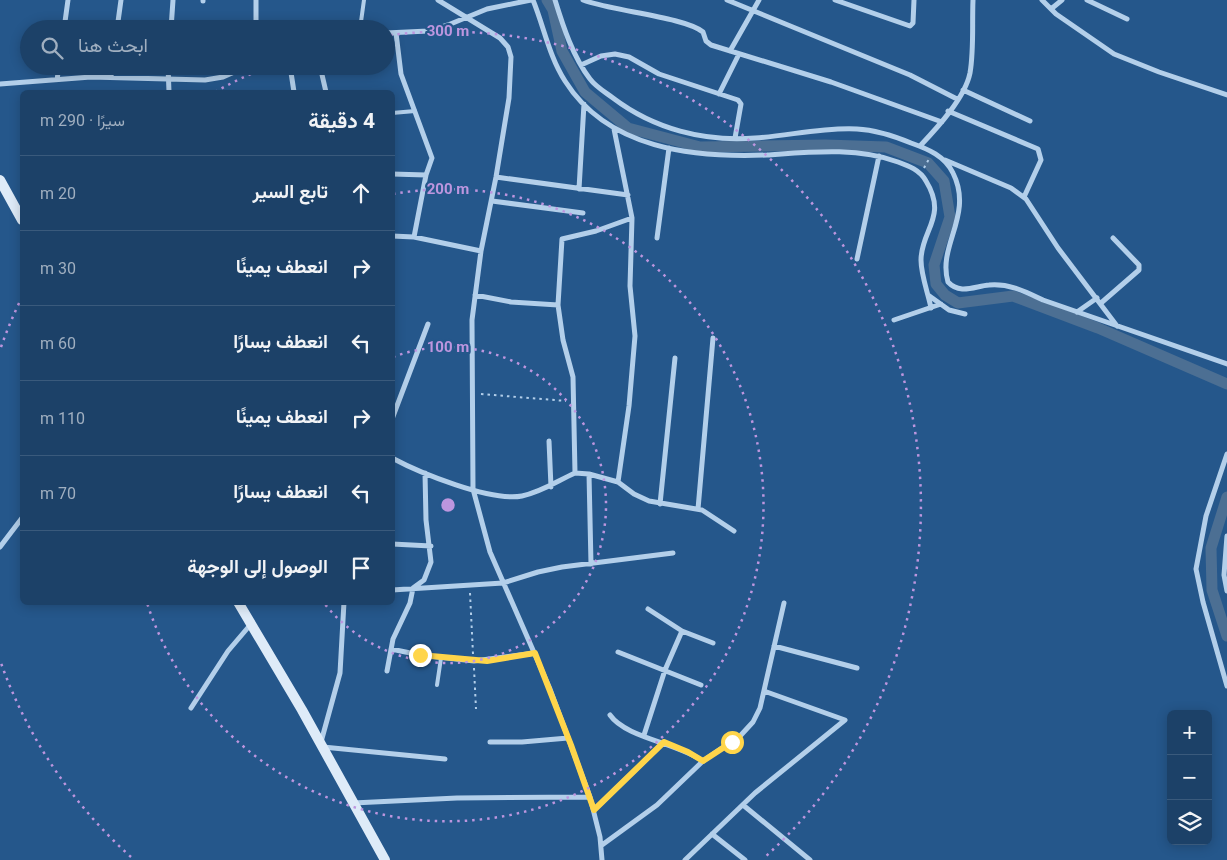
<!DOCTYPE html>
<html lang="ar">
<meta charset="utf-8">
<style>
body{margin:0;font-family:Roboto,Vazirmatn,sans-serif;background:#25486e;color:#f1f3f6;direction:rtl}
.controls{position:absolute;right:15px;bottom:15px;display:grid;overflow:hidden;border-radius:8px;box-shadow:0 2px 12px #0003}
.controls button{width:45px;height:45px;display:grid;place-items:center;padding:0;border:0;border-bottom:1px solid #3a5a7c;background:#1c4168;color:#f1f3f6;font:25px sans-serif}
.stop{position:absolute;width:15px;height:15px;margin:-11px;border:4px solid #ffd54a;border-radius:50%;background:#fff}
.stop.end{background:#ffd54a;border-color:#fff;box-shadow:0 1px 5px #0008}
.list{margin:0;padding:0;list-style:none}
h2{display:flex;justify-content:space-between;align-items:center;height:65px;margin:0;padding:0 20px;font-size:21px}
h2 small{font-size:16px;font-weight:400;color:#a0afc0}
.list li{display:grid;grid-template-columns:32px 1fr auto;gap:15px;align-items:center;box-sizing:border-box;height:75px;padding:0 20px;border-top:1px solid #3a5a7c}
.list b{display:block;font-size:19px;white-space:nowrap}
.list em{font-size:16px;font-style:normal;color:#a0afc0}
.icon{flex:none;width:28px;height:28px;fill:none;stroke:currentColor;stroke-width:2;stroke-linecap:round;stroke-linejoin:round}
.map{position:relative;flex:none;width:1227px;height:860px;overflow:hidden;direction:ltr}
.search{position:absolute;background:#1c4168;box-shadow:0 2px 12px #0003;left:20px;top:20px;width:375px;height:55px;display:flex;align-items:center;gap:12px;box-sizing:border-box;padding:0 18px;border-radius:28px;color:#a0afc0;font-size:19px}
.panel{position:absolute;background:#1c4168;box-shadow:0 2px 12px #0003;left:20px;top:90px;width:375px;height:515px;border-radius:8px;direction:rtl}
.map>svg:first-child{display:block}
</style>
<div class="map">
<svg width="1227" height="860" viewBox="0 0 1227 860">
<rect width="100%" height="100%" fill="#25578b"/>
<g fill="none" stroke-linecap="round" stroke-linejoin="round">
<!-- canal -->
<path stroke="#4c6f93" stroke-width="11" d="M547,0L553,10L562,51L585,92L628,128L700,147L825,145L886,147L928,163L944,181L950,217L934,265L936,284L945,295L958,303L1013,296L1098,328L1227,384
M1227,497L1211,548L1212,590L1227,636"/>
<!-- path -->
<path stroke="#b3cfea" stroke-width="2" stroke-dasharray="2.5 4" stroke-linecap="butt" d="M924,168L929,159
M481,394L566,401
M470,593L473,654
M474,668L476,709"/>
<!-- lane -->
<path stroke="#b3cfea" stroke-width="4" d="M360,29L364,0
M392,113L415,111
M437,685L441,658"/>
<!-- street -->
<path stroke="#b3cfea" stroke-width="5" d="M256,0V29
M438,0L500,38L508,47L511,57L509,98L496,177L481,251L472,320L473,489L490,552L550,689L590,797L600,837L602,860
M533,0C544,27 549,56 565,81C608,149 693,158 767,155C811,152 857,147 898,162C909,166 920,170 926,181C948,217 921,230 921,260C921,275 928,293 931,308
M555,0C563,26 573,57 590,79C596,87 605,92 613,98C654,129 704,142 755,138C788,136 823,127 857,129C876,130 894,136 911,143C928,149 945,156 953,173C974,215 937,246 948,282C960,295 975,286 989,285C1009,283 1026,292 1043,300L1227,364
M583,0C611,11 685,17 703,32L706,41L711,45L831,82L942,122
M727,0L910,75L957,99
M835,0L910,26L913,23L914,0
M1042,0L1056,14L1114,54L1159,72L1227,95
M1087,0L1127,19
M203,1V0
M1051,9L1062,0
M64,29L68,0
M117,29L121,0
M171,29L173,0
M386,33L428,31L448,25L487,9L531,0
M396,33L401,74L432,158L426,175L414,237
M730,51L759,0
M581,65L601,56L615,54L629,57L659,74L738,100L741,104L735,138
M168,66L169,92
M290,66L294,92
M320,66L326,92
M111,77L112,66
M57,80L59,66
M0,84L91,77L205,80L223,77L248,66
M963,90L1030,121
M719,94L739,54
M948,111L1038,149L1041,160L1024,197
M614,129L632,218L630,286L635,336L629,406L618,482L589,474L575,473L573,377L563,340L558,305L562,239L596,231L632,218
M920,146C937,128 965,98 970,73C974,50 972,24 973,0
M945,160L1011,188L1026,199L1058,248L1117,326
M392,174L426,175
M496,177L628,195
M579,189L584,104
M492,201L583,213
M392,236L414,237L481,251
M657,238L669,148
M857,259L879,156
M475,295L511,302L558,305
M928,295L949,310L965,314
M1101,303L1139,270V265L1113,238
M1077,312L1097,298
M894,320L941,304
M392,419L428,324
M549,441L551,487
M1227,454L1206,516L1196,569L1203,602L1227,686
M392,458C420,473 491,502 522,496C542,492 557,481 575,473
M589,474L591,564
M618,482L634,494L649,501L702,510L734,531
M660,504L675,358
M698,509L713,338
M1227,536L1224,575L1227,591
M392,544L431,546
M0,547L22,518
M392,590L503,583L538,572L562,567L673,553
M648,609L682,631L713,643
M774,646L857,668
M391,649L420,655L474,661L535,653
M618,652L701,685
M387,671L393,639L410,603L413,588L424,580L431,562L426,520L425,473
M191,708L228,651L251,624
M610,715C626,738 678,743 703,761
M644,735L665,670L682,631
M321,742L340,673L344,602
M490,742H522L568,738
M323,747L445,759
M353,803L457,798L590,797
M743,805L810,860
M594,810L664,742
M712,834L745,860
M602,845L657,805L703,761L741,735L753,722L760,708L784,603
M685,860L755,793L845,720L764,691"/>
<!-- secondary -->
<path stroke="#deebf8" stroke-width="10" d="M0,180L22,220
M238,602L302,710L385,860"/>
</g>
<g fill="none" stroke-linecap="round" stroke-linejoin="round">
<!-- route -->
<path stroke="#ffd54a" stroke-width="6" d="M420,655L487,661L535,653L571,745L594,810L664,742L688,752L703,761L732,742"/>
</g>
<!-- distance rings -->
<g fill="none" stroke="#bd96df" stroke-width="2.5" stroke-dasharray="2.5 5">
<path d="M393 357A158 158 0 1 1 324 603"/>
<path d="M393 194A316 316 0 1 1 147 603"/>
<path d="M131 857A474 474 0 0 1 1 663M1 347A474 474 0 0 1 22 297M215 92A474 474 0 0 1 267 67M390 35A474 474 0 0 1 765 857"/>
</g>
<circle cx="448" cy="505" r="8" fill="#bd96df" stroke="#25578b" stroke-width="2.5"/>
<g font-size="15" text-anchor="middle" font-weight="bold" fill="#bd96df" stroke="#25578b" stroke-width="4.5" stroke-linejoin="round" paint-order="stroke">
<text x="448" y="36">300 m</text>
<text x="448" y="194">200 m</text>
<text x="448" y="352">100 m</text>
</g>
</svg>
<div class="controls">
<button>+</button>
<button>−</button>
<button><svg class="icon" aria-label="layers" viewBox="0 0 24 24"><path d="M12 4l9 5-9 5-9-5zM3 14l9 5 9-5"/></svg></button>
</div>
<div class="stop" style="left:732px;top:742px"></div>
<div class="stop end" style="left:420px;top:655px"></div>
<div class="search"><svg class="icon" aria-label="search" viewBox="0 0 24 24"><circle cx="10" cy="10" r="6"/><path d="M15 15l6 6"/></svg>ابحث هنا</div>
<section class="panel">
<h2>4 دقيقة<small>سيرًا · 290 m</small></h2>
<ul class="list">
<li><svg class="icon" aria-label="ahead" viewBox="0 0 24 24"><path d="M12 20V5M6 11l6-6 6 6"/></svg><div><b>تابع السير</b></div><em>20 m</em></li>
<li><svg class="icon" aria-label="right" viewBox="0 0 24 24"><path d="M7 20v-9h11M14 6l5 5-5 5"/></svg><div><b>انعطف يمينًا</b></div><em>30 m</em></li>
<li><svg class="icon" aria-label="left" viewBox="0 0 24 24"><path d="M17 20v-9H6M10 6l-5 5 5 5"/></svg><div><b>انعطف يسارًا</b></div><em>60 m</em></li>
<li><svg class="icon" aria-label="right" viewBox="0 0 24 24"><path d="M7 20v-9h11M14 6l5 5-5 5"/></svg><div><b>انعطف يمينًا</b></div><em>110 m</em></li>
<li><svg class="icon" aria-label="left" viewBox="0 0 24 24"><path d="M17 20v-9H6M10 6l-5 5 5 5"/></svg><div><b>انعطف يسارًا</b></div><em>70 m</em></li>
<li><svg class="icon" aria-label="arrive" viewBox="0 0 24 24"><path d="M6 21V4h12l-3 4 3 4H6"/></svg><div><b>الوصول إلى الوجهة</b></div></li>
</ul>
</section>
</div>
